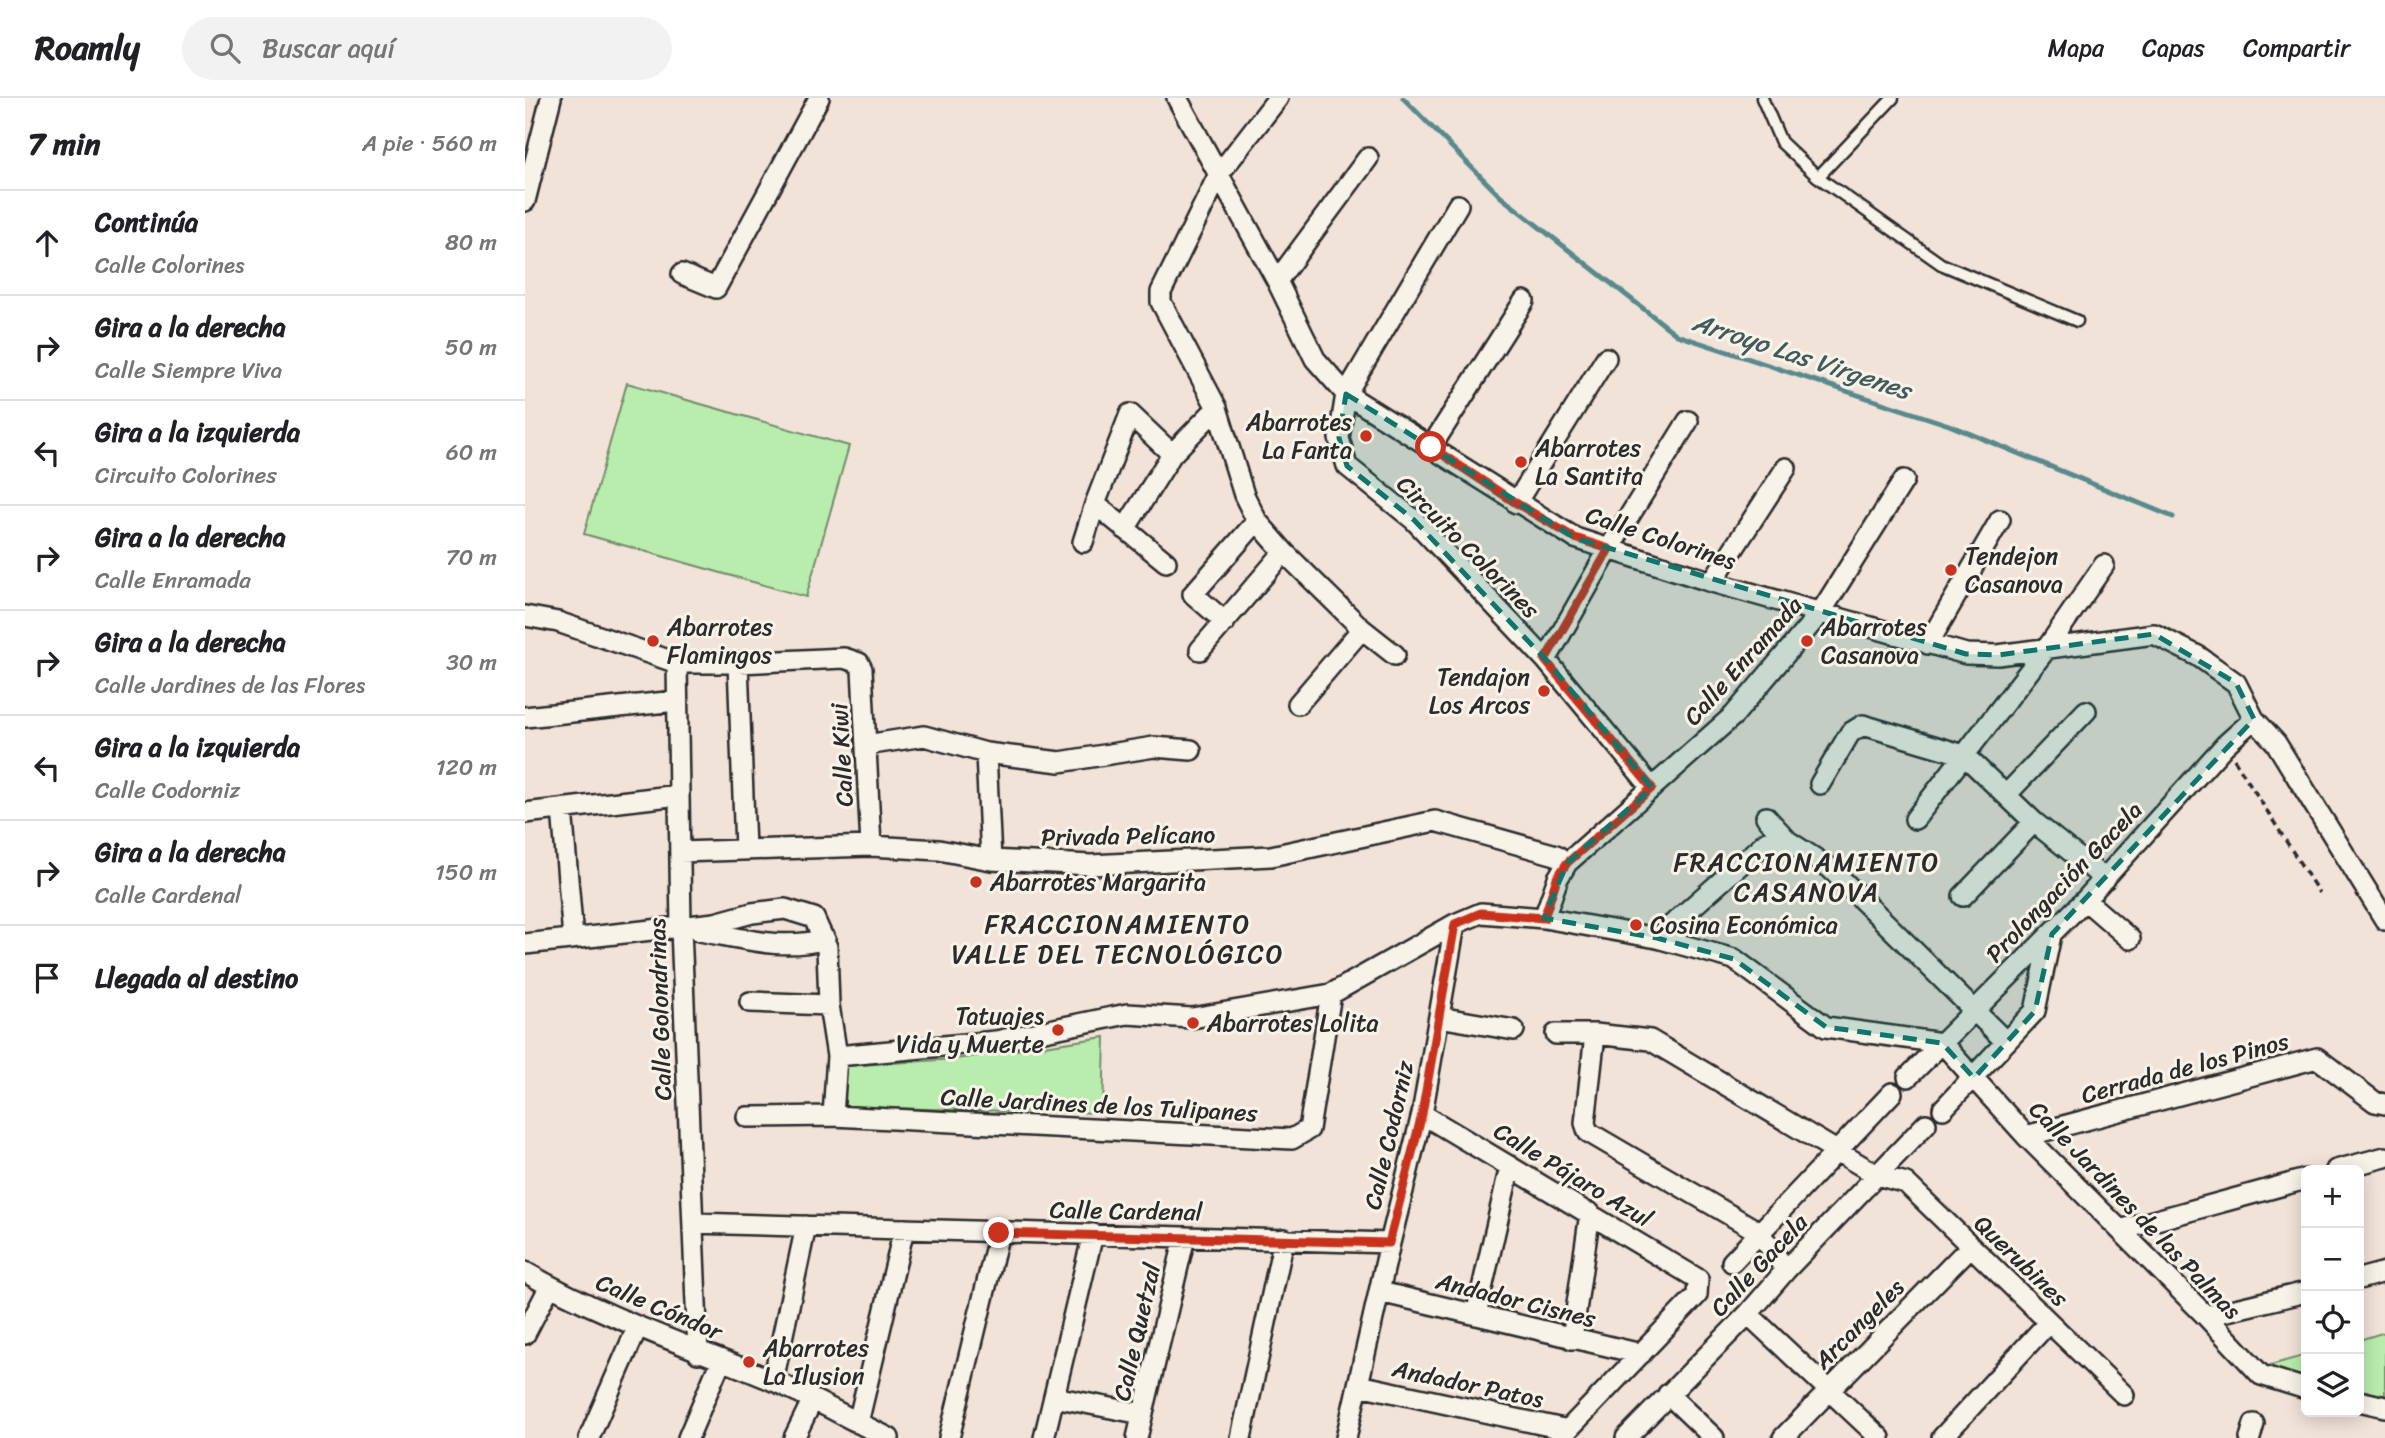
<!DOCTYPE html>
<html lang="es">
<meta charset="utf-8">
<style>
body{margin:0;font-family:Sriracha,sans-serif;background:#f2f2f2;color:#202124}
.controls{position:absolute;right:21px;bottom:21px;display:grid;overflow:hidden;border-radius:10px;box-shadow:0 4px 18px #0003}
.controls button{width:63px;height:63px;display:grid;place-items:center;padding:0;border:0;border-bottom:2px solid #e0e0e0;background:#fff;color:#202124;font:35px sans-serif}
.stop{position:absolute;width:21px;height:21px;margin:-16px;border:5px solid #c8321e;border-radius:50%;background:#fff}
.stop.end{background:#c8321e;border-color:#fff;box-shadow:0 2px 7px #0008}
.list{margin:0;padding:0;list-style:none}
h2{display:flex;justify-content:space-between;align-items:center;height:91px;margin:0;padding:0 28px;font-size:30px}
h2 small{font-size:23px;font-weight:400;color:#757577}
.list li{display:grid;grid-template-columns:46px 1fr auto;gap:21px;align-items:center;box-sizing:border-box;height:105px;padding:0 28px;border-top:2px solid #e0e0e0}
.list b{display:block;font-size:26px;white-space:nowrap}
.list p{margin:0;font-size:23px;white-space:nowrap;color:#757577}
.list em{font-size:23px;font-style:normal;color:#757577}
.icon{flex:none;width:38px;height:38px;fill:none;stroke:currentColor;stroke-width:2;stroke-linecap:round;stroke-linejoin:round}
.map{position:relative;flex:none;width:1860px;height:1340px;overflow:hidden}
header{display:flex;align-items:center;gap:42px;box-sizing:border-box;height:98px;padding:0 35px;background:#fff;border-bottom:2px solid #e0e0e0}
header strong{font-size:33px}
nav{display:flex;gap:38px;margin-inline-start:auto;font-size:24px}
.search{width:490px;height:63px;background:#f2f2f2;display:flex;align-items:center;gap:18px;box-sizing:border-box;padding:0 24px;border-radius:38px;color:#757577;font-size:26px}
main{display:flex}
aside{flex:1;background:#fff}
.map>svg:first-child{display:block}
</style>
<header>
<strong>Roamly</strong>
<div class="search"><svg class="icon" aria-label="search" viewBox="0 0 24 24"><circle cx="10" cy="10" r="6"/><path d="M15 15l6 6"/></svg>Buscar aquí</div>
<nav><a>Mapa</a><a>Capas</a><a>Compartir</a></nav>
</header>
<main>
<aside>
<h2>7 min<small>A pie · 560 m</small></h2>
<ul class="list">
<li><svg class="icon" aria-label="ahead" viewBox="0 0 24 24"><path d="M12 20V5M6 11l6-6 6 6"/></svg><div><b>Continúa</b><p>Calle Colorines</p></div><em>80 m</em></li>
<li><svg class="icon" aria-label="right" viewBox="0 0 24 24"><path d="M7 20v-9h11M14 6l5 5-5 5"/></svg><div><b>Gira a la derecha</b><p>Calle Siempre Viva</p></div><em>50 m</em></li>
<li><svg class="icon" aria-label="left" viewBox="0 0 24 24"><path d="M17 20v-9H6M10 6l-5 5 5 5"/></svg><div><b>Gira a la izquierda</b><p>Circuito Colorines</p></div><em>60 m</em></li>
<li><svg class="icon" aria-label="right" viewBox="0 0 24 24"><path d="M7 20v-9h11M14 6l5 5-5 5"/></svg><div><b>Gira a la derecha</b><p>Calle Enramada</p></div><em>70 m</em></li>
<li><svg class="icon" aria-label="right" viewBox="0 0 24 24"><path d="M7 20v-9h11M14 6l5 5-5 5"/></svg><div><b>Gira a la derecha</b><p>Calle Jardines de las Flores</p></div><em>30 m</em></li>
<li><svg class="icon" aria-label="left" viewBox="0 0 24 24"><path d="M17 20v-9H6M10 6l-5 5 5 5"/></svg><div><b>Gira a la izquierda</b><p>Calle Codorniz</p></div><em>120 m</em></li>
<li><svg class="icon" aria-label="right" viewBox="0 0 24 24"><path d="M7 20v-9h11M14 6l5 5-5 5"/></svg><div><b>Gira a la derecha</b><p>Calle Cardenal</p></div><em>150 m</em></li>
<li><svg class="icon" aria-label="arrive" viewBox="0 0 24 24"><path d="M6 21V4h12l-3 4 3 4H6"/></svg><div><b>Llegada al destino</b></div></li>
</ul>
</aside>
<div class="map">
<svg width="1860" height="1340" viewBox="0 0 1860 1340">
<rect width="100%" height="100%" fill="#f2e3d9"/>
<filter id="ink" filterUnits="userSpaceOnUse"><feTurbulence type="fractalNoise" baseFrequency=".0143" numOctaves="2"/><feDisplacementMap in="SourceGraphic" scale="14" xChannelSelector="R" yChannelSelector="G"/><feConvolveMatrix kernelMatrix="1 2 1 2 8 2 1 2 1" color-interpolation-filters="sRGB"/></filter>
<g filter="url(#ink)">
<!-- green -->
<path fill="#b9edad" stroke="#728c6c" stroke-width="2" d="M102,285L324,348L281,499L59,436Z
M580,939L578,1015L316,1009L318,968L431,961Z
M1860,1234V1298L1834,1292V1242Z
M1781,1257V1279L1739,1269Z"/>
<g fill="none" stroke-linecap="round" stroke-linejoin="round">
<!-- stream -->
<path stroke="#59898d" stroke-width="5" d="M878,0L976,99L1152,237L1424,327L1648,419"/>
<!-- lane casing -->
<g stroke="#2b2b2b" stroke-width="15">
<path id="lane" d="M1237,0L1256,44L1293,79L1368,0
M1293,79L1416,166L1552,223"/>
</g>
<!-- street casing -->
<g stroke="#2b2b2b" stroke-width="24">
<path id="street" d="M652,0L752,183L790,261L821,296L1050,440L1187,484L1441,556L1473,557L1629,536L1673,558L1711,585L1729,621L1751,645L1860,822
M753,0L694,76L636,194V204L692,310L719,397L732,423L759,454L837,531L870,557
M0,103L26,0
M933,107L821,296L814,340L822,368L889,422L1021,562L1127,690
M157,176L191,190L294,0
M752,183L843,60
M906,349L999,203
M991,405L1081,260
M570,406L641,464
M600,431L647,356L692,310
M558,444L570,406L605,316L647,356
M1187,484L1261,370
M0,518L33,524L152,565H213L319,560L334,565L337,571L346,748
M700,524L668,496L732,423
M1403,546L1475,422
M675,552L759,454
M1021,562L1084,451L1163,323
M152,565L156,830L173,1255
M213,565L220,751
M773,606L837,531
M0,619L151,603
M341,647L399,638L461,655L535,664L629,649L666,652
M461,655L466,762
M1295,686L1325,635L1338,627L1439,657L1509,724L1580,781
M1481,697L1561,613
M37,711L48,840
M0,715L154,697
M1241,719L1263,743L1305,770L1481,944
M1390,721L1522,550L1579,467
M155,754L346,748L414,752L466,762L566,767L746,758L910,723L1031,757L1042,765
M1438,798L1509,724
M1560,802L1605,841
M1019,820L1033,780L1042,765L1209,617L1296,514L1379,382
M174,833C217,840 257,853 300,841
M1132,840L1242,743H1263
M0,846L190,825L227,815L260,811L289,820L302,849L304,907L312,958L308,1018
M225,904L304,907
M914,919L989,932
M1031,936H1070L1125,942L1352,1077L1381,1085L1599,1297
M1070,936L1060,1025L1063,1034L1234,1134L1261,1172
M312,958L471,943L602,916L667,920L806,896L930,826L956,815L1019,820L1132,840L1209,861L1301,929L1417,945L1501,1038L1681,1218L1736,1277L1781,1291
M1383,979L1560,802L1700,647L1729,621
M1418,1011L1510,913L1526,837
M897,1016L1173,1181L1172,1197L1035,1340
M222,1019L308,1018L767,1041L784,1031L806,896
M1501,1038L1792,960L1850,1004L1860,1006
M1811,1072L1860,1059
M168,1125L865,1145
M1595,1132L1781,1081
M1207,1164L1367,995
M0,1174C78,1219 162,1247 244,1281C285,1298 324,1321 364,1340
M1834,1181L1860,1174
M855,1194L1116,1256
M1223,1216L1355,1340
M951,1217L985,1068
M1681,1218L1781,1194
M0,1236L25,1188
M1047,1241L1065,1115
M248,1283L281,1128
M834,1287L1043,1332
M1143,1296L1189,1340
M529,1299L617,1316
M1834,1303L1860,1309
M333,1325L379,1131
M64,1340L112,1230
M163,1340L196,1262
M269,1340L287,1303
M424,1340L474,1135
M519,1340L568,1136
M612,1340L660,1139
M716,1340L759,1141
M821,1340L865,1145L897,1016L930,826
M1101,1340L1223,1216L1261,1172L1401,1026
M1258,1340L1446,1148
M1417,1340L1524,1224
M1725,1340L1729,1326"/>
</g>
<!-- path -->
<path stroke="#2b2b2b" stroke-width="3.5" stroke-dasharray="7 5" stroke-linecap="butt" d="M1709,661L1794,795"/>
<!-- lane -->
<use href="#lane" stroke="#f7f3e8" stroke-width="10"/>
<!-- street -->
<use href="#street" stroke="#f7f3e8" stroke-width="19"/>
</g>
</g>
<g fill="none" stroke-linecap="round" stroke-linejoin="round" filter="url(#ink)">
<!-- route -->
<path stroke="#c8321e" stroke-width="9" d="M474,1135L864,1145L897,1016L930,826L956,815L1019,820L1032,780L1042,765L1127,690L1020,562L1084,451L1050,440L991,405L906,349"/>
</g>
<!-- marked area -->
<path fill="#0f766e" fill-opacity="0.2" stroke="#0f766e" stroke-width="5" stroke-dasharray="14 9" stroke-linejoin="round" d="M821,296L1050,440L1441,556L1473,557L1629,536L1711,585L1729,621L1527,836L1510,913L1449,980L1417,945L1301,929L1209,861L1132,840L1019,820L1042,765L1127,690L1021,562L889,422L822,368L814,340Z"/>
<!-- markers -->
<g fill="#c8321e" stroke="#f7f3e8" stroke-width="2.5">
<circle cx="841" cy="338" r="7"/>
<circle cx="996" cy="364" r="7"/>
<circle cx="1426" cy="472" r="7"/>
<circle cx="128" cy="543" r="7"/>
<circle cx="1282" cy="543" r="7"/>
<circle cx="1019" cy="593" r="7"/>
<circle cx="451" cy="784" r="7"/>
<circle cx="1111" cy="827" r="7"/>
<circle cx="668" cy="925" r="7"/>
<circle cx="533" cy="932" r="7"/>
<circle cx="224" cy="1264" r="7"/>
</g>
<g text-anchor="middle" stroke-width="6" stroke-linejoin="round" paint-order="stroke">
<!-- poi labels -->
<g font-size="24" fill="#2b2b2b" stroke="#f7f3e8" text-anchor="start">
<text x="827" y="332" text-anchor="end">Abarrotes<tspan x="827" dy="28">La Fanta</tspan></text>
<text x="1010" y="358">Abarrotes<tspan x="1010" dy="28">La Santita</tspan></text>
<text x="1440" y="466">Tendejon<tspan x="1440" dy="28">Casanova</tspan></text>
<text x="142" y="537">Abarrotes<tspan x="142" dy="28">Flamingos</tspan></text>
<text x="1296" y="537">Abarrotes<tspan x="1296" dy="28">Casanova</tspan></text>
<text x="1005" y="587" text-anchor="end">Tendajon<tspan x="1005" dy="28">Los Arcos</tspan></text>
<text x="465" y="792">Abarrotes Margarita</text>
<text x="1125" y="835">Cosina Económica</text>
<text x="519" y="926" text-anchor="end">Tatuajes<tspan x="519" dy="28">Vida y Muerte</tspan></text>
<text x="682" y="933">Abarrotes Lolita</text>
<text x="238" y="1258">Abarrotes<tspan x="238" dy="28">La Ilusion</tspan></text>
</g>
<!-- street labels -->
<g font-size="24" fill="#2b2b2b" stroke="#f7f3e8">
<text transform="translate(1136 440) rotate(18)" y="8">Calle Colorines</text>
<text transform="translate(943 449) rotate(45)" y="8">Circuito Colorines</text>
<text transform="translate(1218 563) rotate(-48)" y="8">Calle Enramada</text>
<text transform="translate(317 657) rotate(-93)" y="8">Calle Kiwi</text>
<text transform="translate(603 738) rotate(-1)" y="8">Privada Pelícano</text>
<text transform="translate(1539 784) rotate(-46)" y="8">Prolongación Gacela</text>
<text transform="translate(135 911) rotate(-92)" y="8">Calle Golondrinas</text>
<text transform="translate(1660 970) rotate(-15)" y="8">Cerrada de los Pinos</text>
<text transform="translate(574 1007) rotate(3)" y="8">Calle Jardines de los Tulipanes</text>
<text transform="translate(864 1037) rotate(-77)" y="8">Calle Codorniz</text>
<text transform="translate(1048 1077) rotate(31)" y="8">Calle Pájaro Azul</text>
<text transform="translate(1610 1112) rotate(46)" y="8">Calle Jardines de las Palmas</text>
<text transform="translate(601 1113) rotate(1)" y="8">Calle Cardenal</text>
<text transform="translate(1496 1163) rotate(44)" y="8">Querubines</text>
<text transform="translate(1234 1167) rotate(-47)" y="8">Calle Gacela</text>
<text transform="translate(991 1202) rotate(14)" y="8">Andador Cisnes</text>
<text transform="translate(134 1209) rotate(23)" y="8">Calle Cóndor</text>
<text transform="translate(1334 1226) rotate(-45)" y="8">Arcangeles</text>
<text transform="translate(612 1234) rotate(-77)" y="8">Calle Quetzal</text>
<text transform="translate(943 1286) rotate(12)" y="8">Andador Patos</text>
</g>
<!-- water labels -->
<g font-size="26" font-style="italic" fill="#425a5c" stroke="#f7f3e8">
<text transform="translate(1277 258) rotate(18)" y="9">Arroyo Las Virgenes</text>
</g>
<!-- neighbourhood labels -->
<g font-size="26" letter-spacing="2" fill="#2b2b2b" stroke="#f7f3e8">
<text x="1282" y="773">FRACCIONAMIENTO<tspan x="1282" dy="30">CASANOVA</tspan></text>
<text x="593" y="835">FRACCIONAMIENTO<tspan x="593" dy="30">VALLE DEL TECNOLÓGICO</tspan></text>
</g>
</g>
</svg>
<div class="controls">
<button>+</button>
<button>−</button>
<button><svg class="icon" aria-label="locate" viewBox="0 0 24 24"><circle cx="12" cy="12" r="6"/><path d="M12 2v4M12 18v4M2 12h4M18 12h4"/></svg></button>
<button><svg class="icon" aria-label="layers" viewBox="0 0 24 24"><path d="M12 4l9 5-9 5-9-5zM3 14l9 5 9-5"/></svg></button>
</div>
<div class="stop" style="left:906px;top:349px"></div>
<div class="stop end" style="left:474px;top:1135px"></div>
</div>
</main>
